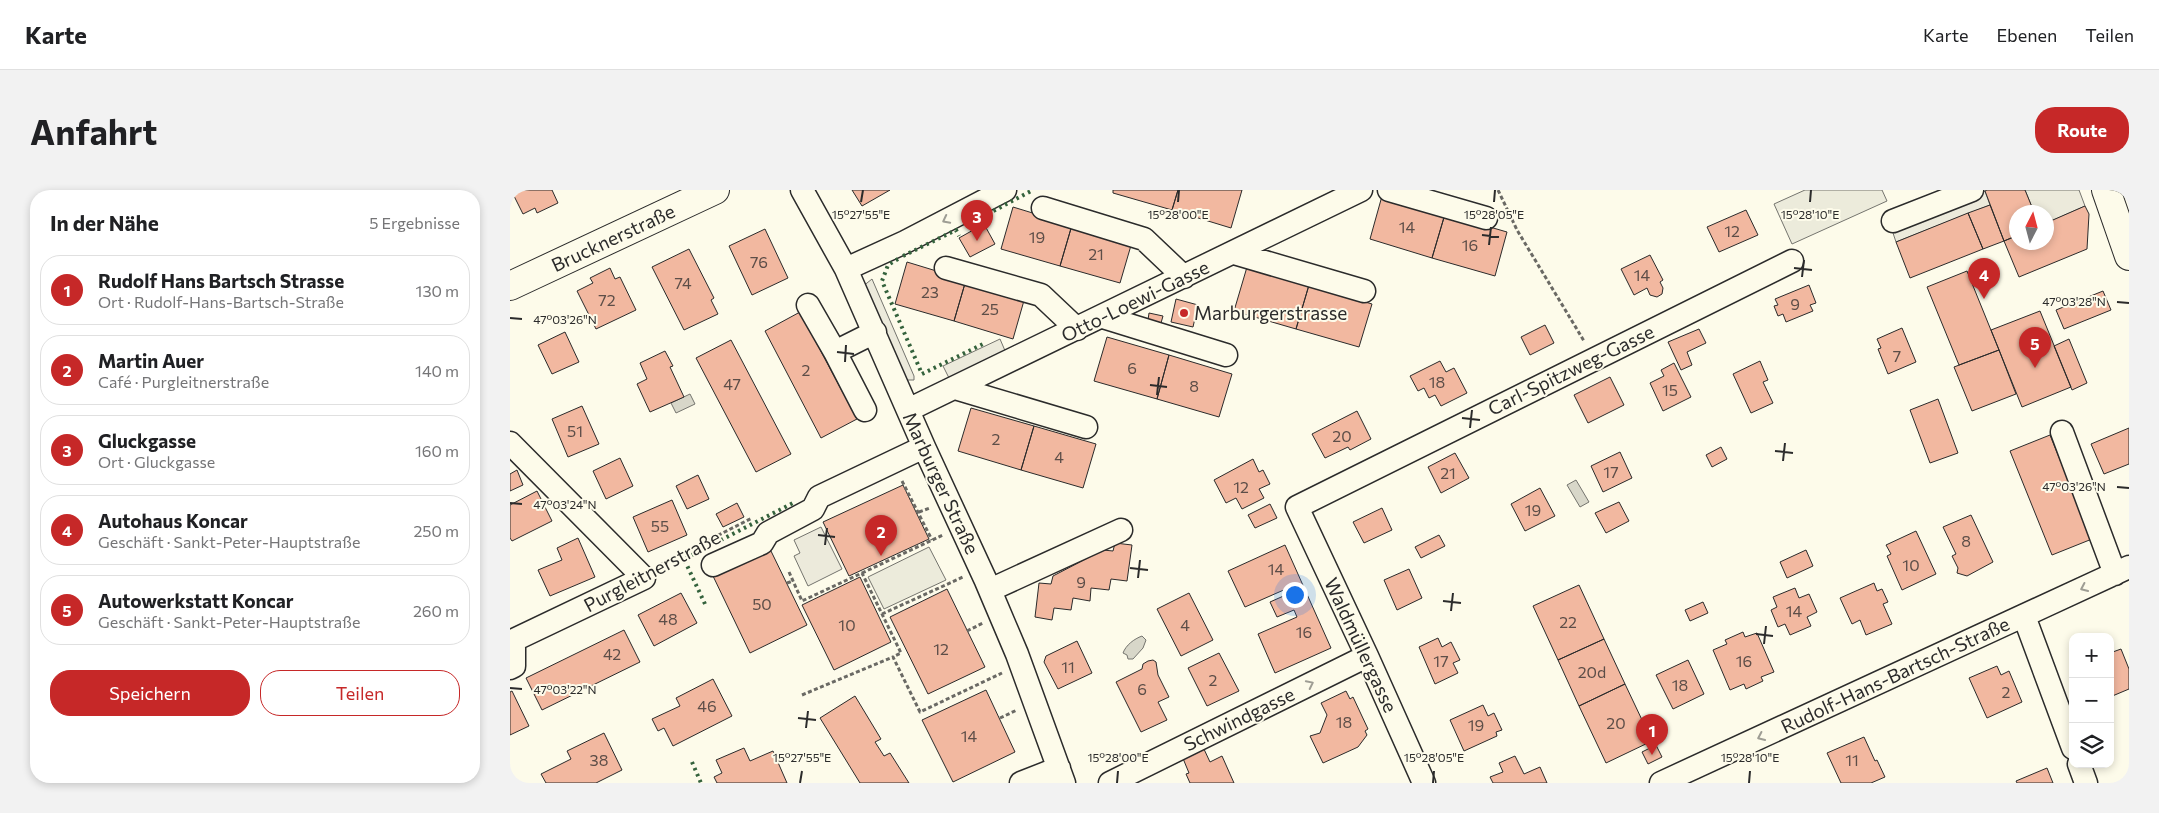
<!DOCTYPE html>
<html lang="de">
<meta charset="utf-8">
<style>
body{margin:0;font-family:Commissioner,sans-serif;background:#f2f2f2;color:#202124}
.controls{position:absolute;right:15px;bottom:15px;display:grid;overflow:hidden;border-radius:10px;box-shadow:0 2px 8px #0003}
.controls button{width:45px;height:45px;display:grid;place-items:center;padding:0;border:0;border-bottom:1px solid #e0e0e0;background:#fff;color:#202124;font:25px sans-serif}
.compass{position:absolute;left:1499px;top:15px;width:45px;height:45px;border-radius:50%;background:#fff;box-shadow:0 2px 8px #0003;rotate:6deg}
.you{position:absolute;left:784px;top:404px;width:18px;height:18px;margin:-12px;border:4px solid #fff;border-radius:50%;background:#1a73e8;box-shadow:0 0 0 8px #1a73e833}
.badge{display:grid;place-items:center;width:32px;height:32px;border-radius:50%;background:#c62828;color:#fff;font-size:16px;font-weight:700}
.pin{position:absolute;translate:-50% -41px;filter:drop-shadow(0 1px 2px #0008)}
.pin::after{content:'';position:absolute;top:26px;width:18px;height:15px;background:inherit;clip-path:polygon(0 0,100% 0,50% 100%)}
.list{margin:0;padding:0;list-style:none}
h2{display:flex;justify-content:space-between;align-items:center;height:65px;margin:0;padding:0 20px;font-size:21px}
h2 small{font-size:16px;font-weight:400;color:#757577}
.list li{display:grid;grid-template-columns:32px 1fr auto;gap:15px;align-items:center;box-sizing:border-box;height:70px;margin:0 10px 10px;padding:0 10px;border:1px solid #e0e0e0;border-radius:20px}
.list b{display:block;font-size:19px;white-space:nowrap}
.list p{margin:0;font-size:16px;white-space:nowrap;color:#757577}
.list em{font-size:16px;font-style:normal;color:#757577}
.actions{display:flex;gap:10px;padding:15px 20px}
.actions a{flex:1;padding:11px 0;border:1px solid #c62828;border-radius:20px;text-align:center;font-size:18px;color:#c62828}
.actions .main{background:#c62828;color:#fff}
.icon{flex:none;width:28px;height:28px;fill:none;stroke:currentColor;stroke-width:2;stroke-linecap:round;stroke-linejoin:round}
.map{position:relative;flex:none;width:1619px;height:593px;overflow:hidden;border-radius:20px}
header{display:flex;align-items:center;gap:30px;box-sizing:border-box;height:70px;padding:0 25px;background:#fff;border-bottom:1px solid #e0e0e0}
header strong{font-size:24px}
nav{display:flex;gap:28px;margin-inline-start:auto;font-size:18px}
.intro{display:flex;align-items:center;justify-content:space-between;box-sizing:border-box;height:120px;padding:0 30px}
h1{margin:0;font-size:35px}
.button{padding:12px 22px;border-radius:20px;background:#c62828;color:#fff;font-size:18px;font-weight:700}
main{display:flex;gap:30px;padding:0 30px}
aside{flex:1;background:#fff;border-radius:20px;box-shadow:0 2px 8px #0003}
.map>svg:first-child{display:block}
</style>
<header>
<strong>Karte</strong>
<nav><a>Karte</a><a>Ebenen</a><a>Teilen</a></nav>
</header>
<div class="intro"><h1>Anfahrt</h1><a class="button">Route</a></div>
<main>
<aside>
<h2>In der Nähe<small>5 Ergebnisse</small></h2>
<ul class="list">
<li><span class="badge">1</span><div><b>Rudolf Hans Bartsch Strasse</b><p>Ort · Rudolf-Hans-Bartsch-Straße</p></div><em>130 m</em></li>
<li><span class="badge">2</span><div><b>Martin Auer</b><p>Café · Purgleitnerstraße</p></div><em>140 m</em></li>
<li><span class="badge">3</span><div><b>Gluckgasse</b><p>Ort · Gluckgasse</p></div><em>160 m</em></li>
<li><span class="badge">4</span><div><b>Autohaus Koncar</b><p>Geschäft · Sankt-Peter-Hauptstraße</p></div><em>250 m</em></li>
<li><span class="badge">5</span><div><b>Autowerkstatt Koncar</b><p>Geschäft · Sankt-Peter-Hauptstraße</p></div><em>260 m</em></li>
</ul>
<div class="actions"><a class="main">Speichern</a><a>Teilen</a></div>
</aside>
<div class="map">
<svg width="1619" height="593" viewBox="0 0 1619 593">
<rect width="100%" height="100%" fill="#fdfbea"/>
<!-- green -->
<path fill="#ecebdb" stroke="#74746e" d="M1295,0H1372L1377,11L1282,54L1264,14Z
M419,357L436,390L374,419L358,387Z"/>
<!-- parking -->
<path fill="#eceadb" stroke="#74746e" d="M1515,0H1569L1575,16L1537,33L1536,22H1524Z
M1475,1L1480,15L1386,52L1381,37Z
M362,89L404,186V190H392L352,97Z
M490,149L496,163L440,190L433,176Z
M311,337L332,379L298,396L284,366L290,363L284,350Z"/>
<!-- water -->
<path fill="#d8d7c9" stroke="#74746e" d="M180,204L185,214L166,223L161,213Z
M1066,290L1079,312L1070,317L1057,295Z
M632,446L636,450L633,458L623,469H618L617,465L613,463C616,455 624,449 632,446Z"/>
<!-- building -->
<path fill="#f2b8a0" stroke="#2b2b2b" d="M1,0H42L48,13L27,23L25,18L13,24Z
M342,0H380L352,16Z
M603,0H668L662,20L603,3Z
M668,0H732L721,38L662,20Z
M1477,0H1515L1524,22H1506V46L1494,51L1475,1Z
M872,6L935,24L922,68L860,49Z
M1480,15L1494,51L1473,59L1458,23Z
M1575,16L1579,24L1577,59L1509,87L1494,51L1506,46V52H1536V33Z
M503,17L562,35L550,76L491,59Z
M1236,20L1248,45L1209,62L1197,37Z
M1458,23L1473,59L1400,88L1386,52Z
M935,24L997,42L985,86L922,68Z
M474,34L485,54L460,67L449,48Z
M562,35L622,52L610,93L550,76Z
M255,39L278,88L242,105L219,56Z
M179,59L204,108L201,110L208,124L174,140L142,77Z
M1140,65L1153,90L1150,92L1153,98L1152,104L1147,107L1140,105L1137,98L1124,105L1111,79Z
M397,72L456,90L444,131L385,114Z
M737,77L799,95L786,139L724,121Z
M100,78L105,89L110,87L126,120L86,139L67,101L83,93L80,88Z
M1457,81L1489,160L1449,175L1417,97Z
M456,90L515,107L503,149L444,131Z
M799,95L862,114L849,157L786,139Z
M1299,95L1306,113L1300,115L1303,121L1276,132L1273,124L1268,126L1264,116L1268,115L1265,109Z
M1593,101L1601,120L1554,139L1546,120Z
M666,109L688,115L683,137L661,132Z
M1530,121L1561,197L1512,217L1481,140Z
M290,122L347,229L311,248L255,141Z
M639,123L653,126L651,133L638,130Z
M1035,135L1044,153L1020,165L1011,147Z
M1392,138L1406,172L1378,184L1368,159L1371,158L1367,149Z
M1189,139L1196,153L1177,162L1182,175L1171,180L1158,152Z
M55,142L69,172L42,184L28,155Z
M597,147L659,165L647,209L584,191Z
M1559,149L1577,193L1562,200L1544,156Z
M221,150L281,264L246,282L186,168Z
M1489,160L1506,204L1462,221L1444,177Z
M155,161L163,176L160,177L174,207L140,222L127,194L137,189L130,173Z
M659,165L722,184L709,227L647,209Z
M930,171L936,182L944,178L957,203L931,216L925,205L919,208L914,198L908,201L900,186Z
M1250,171L1258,190L1253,192L1263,213L1241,223L1223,184Z
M1164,173L1181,207L1153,221L1140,193L1154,186L1151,180Z
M1100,187L1114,215L1078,233L1064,205Z
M1428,209L1448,263L1420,273L1400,220Z
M72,216L89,254L58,267L42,229Z
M461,218L524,236L511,280L448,261Z
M847,221L861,249L840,260L838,257L815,268L802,244Z
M524,236L586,254L573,298L511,280Z
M1619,238V274L1594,284L1581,254Z
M1540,245L1582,349L1542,365L1500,261Z
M1211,257L1217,269L1202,277L1196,265Z
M1110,262L1122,288L1093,302L1081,276Z
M945,263L959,288L931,303L918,277Z
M110,268L123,296L96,309L83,281Z
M743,269L749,282L753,280L760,294L749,299L754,308L732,319L726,308L716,313L704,290Z
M7,280L13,295L0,301V284Z
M188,285L199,309L177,319L166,296Z
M393,295L419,349L339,386L313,332Z
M1030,298L1045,326L1015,341L1001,314Z
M27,301L42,331L2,351L0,348V315Z
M162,310L177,345L138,362L123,327Z
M1109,312L1119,331L1096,343L1085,323Z
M227,313L234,327L213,337L206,324Z
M760,314L767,328L745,338L738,325Z
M872,318L882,340L854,353L843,332Z
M1461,325L1483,372L1457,386L1447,383L1448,378L1442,366L1446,364L1433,337Z
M1406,341L1426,384L1392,400L1377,366L1381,364L1376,355Z
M929,345L935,356L911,368L905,357Z
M68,348L85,387L40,406L28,380L52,370L47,358Z
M605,353L622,355L617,391L601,389L599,400L581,398L580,411L563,408L561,420L544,418L542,430L525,427L529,393L541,394L543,386L593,360L603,361Z
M775,355L821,458L765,483L748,444L787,427L784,420L767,427L760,412L778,404L776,399L735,417L718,381Z
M260,359L297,435L240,463L203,386Z
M1296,360L1303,376L1277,388L1270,372Z
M899,379L912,408L887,420L874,390Z
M350,387L381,452L324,480L292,415Z
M1364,393L1367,401L1372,399L1378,412L1373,414L1382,434L1356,445L1350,430L1342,434L1330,408Z
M1069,395L1094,449L1048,470L1023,416Z
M1285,398L1289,408L1299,404L1307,422L1297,427L1301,436L1280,445L1275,434L1268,437L1261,420L1267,417L1263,407Z
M437,399L475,477L418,504L380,427Z
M171,403L187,433L144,456L128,425Z
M679,403L703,450L671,466L647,419Z
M1193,412L1198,423L1180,431L1175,420Z
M114,440L130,472L32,520L16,488Z
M1233,442L1235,447L1247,443L1264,482L1251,487L1253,491L1236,499L1234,494L1220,500L1203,460L1217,454L1215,450Z
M928,448L932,457L941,452L950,470L943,473L948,483L925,494L909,457Z
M1094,449L1115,494L1069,516L1048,470Z
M567,451L582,483L548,499L534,472L536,466Z
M1611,459L1619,479V499L1600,507V463Z
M709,463L729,501L697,516L678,478Z
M643,470L646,472L648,485L659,507L648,512L657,530L631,542L606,492L632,479L633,474L638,471Z
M1178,470L1194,504L1163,519L1146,485Z
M1487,476L1491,485L1499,481L1512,512L1477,528L1459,488Z
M203,489L222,526L163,556L154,538L148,541L142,529L170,516L166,508Z
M1115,494L1142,551L1096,573L1069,516Z
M476,500L505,562L443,592L412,530Z
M2,501L19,536L0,545V502Z
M836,501L840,509L843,507L858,539L855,541L857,545L848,557L813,573L800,546L810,543L817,525L811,513Z
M345,506L371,549L365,552L374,566L380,563L399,593H350L310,528Z
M973,515L978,526L984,523L992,540L986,542L987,546L954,561L940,530Z
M94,543L112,580L86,593H36L31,584L61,569L57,561Z
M1354,547L1365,571L1367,570L1375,587L1361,593H1331L1317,563Z
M1146,555L1152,567L1138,574L1132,562Z
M693,557L700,572L712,566L724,593H680L676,584L679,583L672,566Z
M234,558L240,571L263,561L277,593H207L204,587L212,583L206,570Z
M1005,566L1014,584L1030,577L1037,593H983L980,587L993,582L989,573Z
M1537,578L1543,593H1507L1506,591Z"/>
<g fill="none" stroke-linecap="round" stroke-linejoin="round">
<!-- minor casing -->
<g stroke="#2b2b2b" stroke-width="25">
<path id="minor" d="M292,0L336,79L414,257L476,391L507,464L554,593
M879,0L976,28
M533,18L634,49L674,87
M1383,31L1462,0
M724,63L854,101
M436,78L531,105L567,139
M336,79L395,52L495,0
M298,115L325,162
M593,127L716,165
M445,198L576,237
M355,220L325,162L365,142
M398,220L851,0
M1552,242L1605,384
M0,253L134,388L4,450V476L0,478
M203,375L252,353L258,343L303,319L309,307L414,257
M480,400L611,340
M1514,426L1563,558
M1569,574L1576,593
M511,593L549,578
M600,593L857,466
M914,593L857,466L787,317L1282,71
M1151,593L1619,377"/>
</g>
<!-- major casing -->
<g stroke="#2b2b2b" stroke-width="30">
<path id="major" d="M1596,0L1619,66
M0,96L205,0"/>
</g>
<!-- path -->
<path stroke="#6a6964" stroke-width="3" stroke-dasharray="4 2.5" stroke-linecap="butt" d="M988,0L1007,40L1074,151
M392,291L422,350
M409,322L420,318
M150,375L242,328
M279,382L292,411L352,383L391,463L383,467
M352,383L433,345
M277,393L283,391
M372,424L453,387
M457,441L473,433
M292,505L383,467L410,522L492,483
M490,528L507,520"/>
<!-- minor -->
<use href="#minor" stroke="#fdfbea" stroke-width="22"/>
<!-- major -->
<use href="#major" stroke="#fdfbea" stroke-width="28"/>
<!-- hedge -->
<path stroke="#34623c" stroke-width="4" stroke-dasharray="2.5 4" stroke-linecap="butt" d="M472,27L521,1
M393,66L446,40L449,46
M388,69L378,75L372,91L412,184L473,154
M195,414L174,369L285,312
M182,572L191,593"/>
<!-- wall -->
<path stroke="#2b2b2b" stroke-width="2.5" d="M1617,0L1619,5"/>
</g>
<!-- one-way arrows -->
<defs><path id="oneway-chevron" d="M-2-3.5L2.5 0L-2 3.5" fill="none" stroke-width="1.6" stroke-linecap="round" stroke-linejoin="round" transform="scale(1.25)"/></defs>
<g stroke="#9e9d94">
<use href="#oneway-chevron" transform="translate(436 30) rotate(153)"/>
<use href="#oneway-chevron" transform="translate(1574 398) rotate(155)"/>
<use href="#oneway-chevron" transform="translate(800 494) rotate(-26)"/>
<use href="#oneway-chevron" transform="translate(1251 547) rotate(155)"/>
</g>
<!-- ticks -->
<path fill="none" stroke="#2b2b2b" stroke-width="2" d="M351,12L353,0M668,12L669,0M984,12L985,0M1300,12L1301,0M972,45L989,47M979,55L981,37M1284,78L1302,80M1292,87L1294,70M1607,112L1619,113M0,128L12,129M327,162L344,164M335,172L336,155M640,195L657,197M647,205L649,187M952,228L970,230M960,238L962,220M1265,261L1283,263M1273,271L1275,253M1607,297L1619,298M0,313L12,314M308,345L325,347M315,355L317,338M620,378L638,380M628,388L630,370M933,411L951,413M941,421L943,403M1246,444L1263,446M1254,454L1256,436M0,498L12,499M288,528L306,530M296,538L298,521M290,593L292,581M607,593L608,581M923,593L924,581M1239,593L1240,581"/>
<!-- markers -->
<circle fill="#c62828" stroke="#fdfbea" stroke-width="2" cx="674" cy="123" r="5"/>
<g text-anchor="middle" stroke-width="4" stroke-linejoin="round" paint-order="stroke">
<!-- number labels -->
<g font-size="16" fill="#5d4e48">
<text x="897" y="43">14</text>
<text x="1222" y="47">12</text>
<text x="527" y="53">19</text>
<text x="960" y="61">16</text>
<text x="586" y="70">21</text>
<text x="249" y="78">76</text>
<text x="1132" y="91">14</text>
<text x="173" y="99">74</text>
<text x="420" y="108">23</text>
<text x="97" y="116">72</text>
<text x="1285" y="120">9</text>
<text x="480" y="125">25</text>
<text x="1387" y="172">7</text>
<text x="622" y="184">6</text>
<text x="296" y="186">2</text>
<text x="927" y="198">18</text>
<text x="222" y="200">47</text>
<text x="684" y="202">8</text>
<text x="1160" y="206">15</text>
<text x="65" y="247">51</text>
<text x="832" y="252">20</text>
<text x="486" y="255">2</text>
<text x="549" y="273">4</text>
<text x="1101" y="288">17</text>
<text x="938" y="289">21</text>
<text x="731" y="303">12</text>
<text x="1023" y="326">19</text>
<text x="150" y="342">55</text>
<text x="1456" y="357">8</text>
<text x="1401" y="381">10</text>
<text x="766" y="385">14</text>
<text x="571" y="398">9</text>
<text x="252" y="420">50</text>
<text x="1284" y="427">14</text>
<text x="158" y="435">48</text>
<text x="1058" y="438">22</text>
<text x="337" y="441">10</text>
<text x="675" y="441">4</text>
<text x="794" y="448">16</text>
<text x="431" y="465">12</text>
<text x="102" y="470">42</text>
<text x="931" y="477">17</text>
<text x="1234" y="477">16</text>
<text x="558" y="483">11</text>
<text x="1082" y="488">20d</text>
<text x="703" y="496">2</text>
<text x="1170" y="501">18</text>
<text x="632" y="505">6</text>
<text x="1496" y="508">2</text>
<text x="197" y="522">46</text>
<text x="834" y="538">18</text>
<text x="1106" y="539">20</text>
<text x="966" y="541">19</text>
<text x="459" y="552">14</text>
<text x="89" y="576">38</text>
<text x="1342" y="576">11</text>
</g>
<!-- street labels -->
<g font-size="19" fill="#2b2b2b" stroke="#fdfbea">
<text transform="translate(103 48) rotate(-25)" y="7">Brucknerstraße</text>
<text transform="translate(625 111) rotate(-26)" y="7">Otto-Loewi-Gasse</text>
<text transform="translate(1061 180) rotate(-26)" y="7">Carl-Spitzweg-Gasse</text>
<text transform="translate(431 293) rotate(65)" y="7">Marburger Straße</text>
<text transform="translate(142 381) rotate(-28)" y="7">Purgleitnerstraße</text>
<text transform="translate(851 455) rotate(65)" y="7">Waldmüllergasse</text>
<text transform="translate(1385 485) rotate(-25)" y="7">Rudolf-Hans-Bartsch-Straße</text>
<text transform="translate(729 529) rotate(-26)" y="7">Schwindgasse</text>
</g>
<!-- poi labels -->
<g font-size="19" fill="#2b2b2b" stroke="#fdfbea" text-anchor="start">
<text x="684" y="130">Marburgerstrasse</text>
</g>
</g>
<g font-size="12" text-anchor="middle" fill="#2b2b2b" stroke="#fdfbea" stroke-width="4" stroke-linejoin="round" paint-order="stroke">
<text x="351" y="29">15°27'55"E</text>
<text x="668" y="29">15°28'00"E</text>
<text x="984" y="29">15°28'05"E</text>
<text x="1300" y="29">15°28'10"E</text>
<text x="1564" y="116">47°03'28"N</text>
<text x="55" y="134">47°03'26"N</text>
<text x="1564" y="301">47°03'26"N</text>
<text x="55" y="319">47°03'24"N</text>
<text x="55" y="504">47°03'22"N</text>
<text x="292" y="572">15°27'55"E</text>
<text x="608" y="572">15°28'00"E</text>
<text x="924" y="572">15°28'05"E</text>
<text x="1240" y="572">15°28'10"E</text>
</g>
</svg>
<div class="controls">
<button>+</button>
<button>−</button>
<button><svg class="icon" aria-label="layers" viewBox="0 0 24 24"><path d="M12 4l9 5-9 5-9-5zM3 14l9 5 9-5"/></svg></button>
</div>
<svg class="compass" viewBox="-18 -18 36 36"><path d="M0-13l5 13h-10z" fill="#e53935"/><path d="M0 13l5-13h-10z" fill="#757577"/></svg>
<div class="you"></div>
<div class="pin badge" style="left:1142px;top:565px">1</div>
<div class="pin badge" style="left:371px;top:366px">2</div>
<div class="pin badge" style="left:467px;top:51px">3</div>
<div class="pin badge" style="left:1474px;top:109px">4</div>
<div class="pin badge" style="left:1525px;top:178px">5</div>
</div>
</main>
